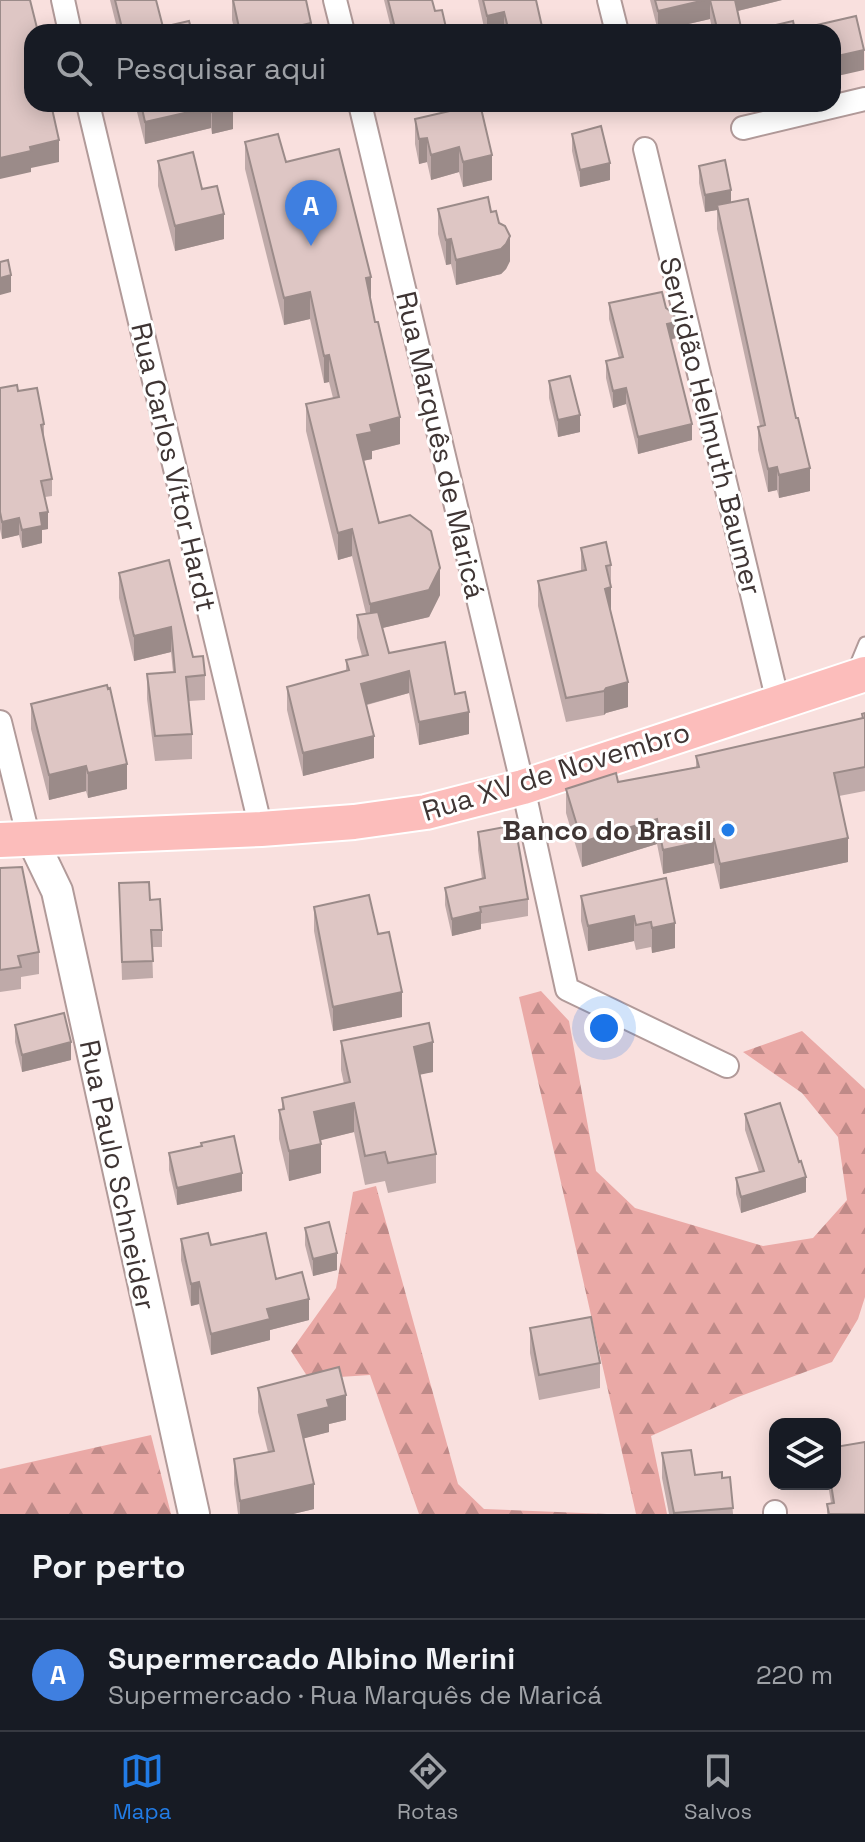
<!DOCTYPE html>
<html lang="pt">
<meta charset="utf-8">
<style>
body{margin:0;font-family:"Space Grotesk",sans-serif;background:#20242c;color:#f1f3f6}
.controls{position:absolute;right:24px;bottom:24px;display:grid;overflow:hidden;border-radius:16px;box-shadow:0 4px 20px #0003}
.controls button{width:72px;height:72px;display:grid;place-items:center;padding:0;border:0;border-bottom:2px solid #363941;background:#171b24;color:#f1f3f6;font:40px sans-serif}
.you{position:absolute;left:604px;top:1028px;width:28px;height:28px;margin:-20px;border:6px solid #fff;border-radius:50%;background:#1a73e8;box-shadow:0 0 0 12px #1a73e833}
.badge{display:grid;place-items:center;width:52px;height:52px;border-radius:50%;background:#227ce6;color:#fff;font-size:26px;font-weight:700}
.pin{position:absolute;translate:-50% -66px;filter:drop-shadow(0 2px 4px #0008)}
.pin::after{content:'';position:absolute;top:42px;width:28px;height:24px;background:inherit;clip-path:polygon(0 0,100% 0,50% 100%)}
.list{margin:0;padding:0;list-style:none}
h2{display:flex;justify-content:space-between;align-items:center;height:104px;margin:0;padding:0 32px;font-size:34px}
h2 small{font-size:26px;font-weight:400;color:#9ea1a6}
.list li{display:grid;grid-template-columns:52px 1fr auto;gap:24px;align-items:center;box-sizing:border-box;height:112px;padding:0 32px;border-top:2px solid #363941}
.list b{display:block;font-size:30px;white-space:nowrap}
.list p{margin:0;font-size:26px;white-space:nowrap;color:#9ea1a6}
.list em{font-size:26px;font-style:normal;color:#9ea1a6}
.icon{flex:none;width:44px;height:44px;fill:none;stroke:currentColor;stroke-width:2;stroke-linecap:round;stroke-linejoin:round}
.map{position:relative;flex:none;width:865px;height:1514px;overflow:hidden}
.search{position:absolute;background:#171b24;box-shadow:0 4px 20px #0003;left:24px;right:24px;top:24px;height:88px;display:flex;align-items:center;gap:20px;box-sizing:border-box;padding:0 28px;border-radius:24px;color:#9ea1a6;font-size:30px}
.sheet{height:216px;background:#171b24}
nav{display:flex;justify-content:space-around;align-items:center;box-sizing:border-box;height:112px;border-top:2px solid #363941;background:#171b24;font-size:22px;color:#9ea1a6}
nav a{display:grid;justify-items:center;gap:4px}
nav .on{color:#227ce6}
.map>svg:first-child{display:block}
</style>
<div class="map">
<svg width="865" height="1514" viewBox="0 0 865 1514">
<defs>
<pattern id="forest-firs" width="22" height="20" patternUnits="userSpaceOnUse" patternTransform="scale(2)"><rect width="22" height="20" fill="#eaa9a6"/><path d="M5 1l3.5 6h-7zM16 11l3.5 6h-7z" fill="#bf8a88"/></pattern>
</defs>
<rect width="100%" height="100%" fill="#f9e0de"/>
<!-- forest -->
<path fill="url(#forest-firs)" d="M541,991L569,1021L596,1171L635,1208L763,1246L813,1238L847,1200L838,1137L802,1093L743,1052L802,1031L865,1089V1297L858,1319L832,1362L738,1397L651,1436L667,1514H636L519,997Z
M376,1186L458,1484L484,1509L607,1514H419L370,1375L309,1379L291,1351L336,1288L353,1192Z
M151,1435L171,1514H0V1469Z"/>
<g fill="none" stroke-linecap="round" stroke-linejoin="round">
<!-- lane casing -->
<g stroke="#b19a99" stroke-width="15">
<path id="lane" d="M853,672L865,643"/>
</g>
<!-- street casing -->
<g stroke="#b19a99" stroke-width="26">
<path id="street" d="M63,0L70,32
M335,0L343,32
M609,0L617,32
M88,104L261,829
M360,104L523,787L567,989L727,1066
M743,128L865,99
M645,149L778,702
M0,722L25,823L32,839
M775,1512V1514"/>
</g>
<!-- secondary casing -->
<g stroke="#b19a99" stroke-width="34">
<path id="secondary" d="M32,839L57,891L194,1514"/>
</g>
<!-- primary casing -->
<g stroke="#fff" stroke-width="38">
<path id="primary" d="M0,840L261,829L354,822L426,812L523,787L865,674"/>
</g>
<!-- lane -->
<use href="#lane" stroke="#fff" stroke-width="11"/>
<!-- street -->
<use href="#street" stroke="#fff" stroke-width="22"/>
<!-- secondary -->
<use href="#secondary" stroke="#fff" stroke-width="30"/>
<!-- primary -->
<use href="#primary" stroke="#fcbdbb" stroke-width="34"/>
</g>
<!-- wall -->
<path fill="#bfaaa9" d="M110,0H156L163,27L192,32H118Z
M232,0H306L311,32H235L232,20Z
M384,0H432L435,11L447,32H392Z
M478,0H536L543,32H485Z
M650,0H782L738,11L742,32H713L710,19L658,31Z
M135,104H232L233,129L212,134L211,128L145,144Z
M480,104L492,180L463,187L459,172L431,180L427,162L419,164L415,144V119Z
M572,134L610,180L580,187L572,151Z
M245,142L286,162L371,302L400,444L372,451V459L363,461L379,523L440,595L429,617L382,628L389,653L455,694L469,734L419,745L409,693L367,705L374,758L303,776L287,710V687L346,671V660L362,656L357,638V615L366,614L352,556L338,560L306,431V404L333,398L329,382L324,383L310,319L284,325L245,169Z
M158,161L202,189L224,239L175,251L158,186Z
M699,166L731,203L810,491L779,498L777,490L768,492L758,450V427L760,426L717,229V210L705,212L699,183Z
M438,209L491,212L510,261L506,269L501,274L456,285L451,264L446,265L438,234Z
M609,303L666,308L676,338L671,340L692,440L638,454L626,404L613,408L606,378V361L619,358L609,319Z
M549,381L580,432L558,437L549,398Z
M0,388L18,391L44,424V439L52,479V496L45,497L48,529L42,530V543L22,548L19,535L2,539L0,529Z
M581,548L611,565V612L628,707L606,713L604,715L566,722L538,606V581L581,571Z
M119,573L193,657L205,675V700L189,701L192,734V759L155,761L147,699V674L173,672L171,652L134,661L119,598Z
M31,704L127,789L88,798L86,791L49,800L31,729Z
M865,713V791L839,796L848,862L720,889L714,863L663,874L657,844L582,867L566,813V789L618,782L696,767V756L862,718V714Z
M478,832L528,899V916L481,924V929L452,936L445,905V888L482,879L478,850Z
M0,868L39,952V974L21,977V989L0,992Z
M666,878L675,948L652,953L651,947L636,950L634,941L588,951L581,921V896Z
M119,883L150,900L162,930V947H152L153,978L122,980Z
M314,907L402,1017L333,1031L314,931Z
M15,1025L71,1060L22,1072L15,1042Z
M341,1041L433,1072L419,1074L436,1154V1183L388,1193L385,1181L365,1185L354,1132L320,1140L321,1173L289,1181L279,1139V1110H282V1098L344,1084L341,1070Z
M745,1114L806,1192L741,1213L736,1194V1178L759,1172L745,1130Z
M169,1153L242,1191L177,1205L169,1170Z
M305,1228L337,1270L313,1276L305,1245Z
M181,1239L211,1245L276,1279L309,1320L270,1330V1340L211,1355L199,1304L191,1306L181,1260Z
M530,1328L600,1363V1388L539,1400L530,1353Z
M258,1388L346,1420L329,1424V1432L304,1438L314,1509L293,1514H238L234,1484V1459L268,1452L258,1412Z
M662,1453L695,1475L722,1478L730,1477L733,1514H669L662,1478Z
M828,1484H835L865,1514H827V1504L831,1503Z"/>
<!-- shaded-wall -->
<path fill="#9b8b89" d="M705,0H710V19L658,31V11Z
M733,0H782L733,12Z
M504,12V32H487V16Z
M311,23V32H273Z
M864,50V70L833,77V57Z
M211,107V128L145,144V122Z
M233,107V129L212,134V112Z
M427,138V162L419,164V139Z
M59,140V162L31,168V172L0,179V158L30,147Z
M459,147V172L431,180V155Z
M492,155V180L463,187V162Z
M610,163V180L580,187V170Z
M731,190V207L717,205V210L705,212V195Z
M224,214V239L175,251V226Z
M510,236V261L506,269L501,274L456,285V260Z
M451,239V264L446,265V240Z
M11,275V292L0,295V278Z
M371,277V304L366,278Z
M310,292V319L284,325V298Z
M676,322V338L667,340V324Z
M329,355V382L324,383V356Z
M626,388V404L613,408V391Z
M580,415V432L558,437V420Z
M400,417V444L372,451V459L357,462V435L370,425Z
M692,424V440L638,454V437Z
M777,467V490L768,492V469Z
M810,468V491L779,498V475Z
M48,512V529L42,530V543L22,548V530L40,513Z
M19,518V535L2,539V522Z
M352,529V556L338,560V533Z
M440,568V595L429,617L370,631V604Z
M611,587V612L605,589Z
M171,627V652L134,661V636Z
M409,671V693L361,706V684Z
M628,682V707L606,713L604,715V691L606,688Z
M469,712V734L419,745V722Z
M374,736V758L303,776V753Z
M127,764V789L88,798V773Z
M86,766V791L49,800V775Z
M657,819V844L582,867V842Z
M848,838V862L720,889V864Z
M714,839V863L663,874V850Z
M481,912V929L452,936V919Z
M634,916V941L588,951V926Z
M675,923V948L652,953V928Z
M402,992V1017L333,1031V1007Z
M71,1042V1060L22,1072V1055Z
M433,1042V1072L414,1076V1047Z
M354,1103V1132L314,1142V1112Z
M321,1144V1173L289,1181V1151Z
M242,1173V1191L177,1205V1188Z
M806,1177V1192L741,1213V1197Z
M337,1253V1270L313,1276V1259Z
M199,1282V1304L191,1306V1284Z
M309,1299V1320L270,1330V1340L211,1355V1334L267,1309Z
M346,1395V1420L329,1424V1432L298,1440V1415L327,1400Z
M314,1484V1509L293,1514H240V1501Z"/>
<!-- building -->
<path fill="#dec6c4" stroke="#9b8b89" stroke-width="2" d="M0,0H30L38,32H32V104H51L59,140L30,147L31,151L0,158Z
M115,0H156L163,27L189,21L192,32H123Z
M233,0H306L311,23L273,32H240Z
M388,0H432L435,11L442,10L447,32H396Z
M483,0H536L543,31L509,32L504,12L487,16Z
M655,0H705L658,11Z
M710,0H735L742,32H718Z
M856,16L864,50L833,57V32H746L793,21L795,30Z
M141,104H232L233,107L212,112L211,107L145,122Z
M480,104L492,155L463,162L459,147L431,155L427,138L419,139L415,119Z
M601,126L610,163L580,170L572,134Z
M278,134L286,162L339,149L371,277L366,278L375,322H378L400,417L370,425L372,432L357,435L379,523L410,515L431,531L440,568L429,590L370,604L352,529L338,533L306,404L339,397L329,355L324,356L310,292L284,298L245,142Z
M193,152L202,189L217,186L224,214L175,226L158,161Z
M725,160L731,190L705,195L699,166Z
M488,197L491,212L496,211L499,223L505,226L510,236L506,244L501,249L456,260L451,239L446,240L438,209Z
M748,199L796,418H798L810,468L779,475L777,467L768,469L758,427L765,425L717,205Z
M8,260L11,275L0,278V262Z
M662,292L666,308L674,314L676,322L667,324L692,424L638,437L626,388L613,391L606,361L623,357L609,303Z
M570,376L580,415L558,420L549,381Z
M17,385L18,391L37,388L44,424L41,425L52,479L41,481L48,512L40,513L42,526L22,530L19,518L2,522L0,512V388Z
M606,542L611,565L606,566L611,587L605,589L628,682L606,688L604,691L566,698L538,581L586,570L581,548Z
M169,560L193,657L203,656L205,675L186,677L192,734L155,736L147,674L175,672L171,627L134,636L119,573Z
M378,612L389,653L445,642L455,694L465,692L469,712L419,722L409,671L361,684L374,736L303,753L287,687L349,670L346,660L368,655L357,615Z
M107,685L108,689L110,688L127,764L88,773L86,766L49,775L31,704Z
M865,713V767L834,773L848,838L720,864L714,839L663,850L657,819L582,842L566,789L616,773L618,782L699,767L696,756L863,718L862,714Z
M515,825L528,899L480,907L481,912L452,919L445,888L485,878L478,832Z
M22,867L39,952L18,956L21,967L0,970V868Z
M666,878L675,923L652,928L651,922L636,925L634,916L588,926L581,896Z
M149,882L150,900L160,899L162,930H151L153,961L122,962L119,883Z
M369,895L378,934L389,932L402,992L333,1007L314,907Z
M64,1013L71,1042L22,1055L15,1025Z
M429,1023L433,1042L414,1047L436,1154L388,1163L385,1152L365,1156L354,1103L314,1112L321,1144L289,1151L279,1110L284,1109L282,1098L350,1082L341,1041Z
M780,1103L799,1162L801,1161L806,1177L741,1197L736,1178L764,1171L745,1114Z
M234,1136L242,1173L177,1188L169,1153L202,1146L201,1143Z
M329,1222L337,1253L313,1259L305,1228Z
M208,1233L211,1245L266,1233L276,1279L302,1272L309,1299L267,1309L270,1319L211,1334L199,1282L191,1284L181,1239Z
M591,1317L600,1363L539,1375L530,1328Z
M339,1367L346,1395L327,1400L329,1407L298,1415L314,1484L240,1501L234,1459L274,1451L258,1388Z
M865,1442V1514H829L827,1504L834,1503L831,1484H835V1447Z
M691,1450L695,1475L722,1472V1478L730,1477L733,1508L674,1513L662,1453Z"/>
<!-- markers -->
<circle fill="#227ce6" stroke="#fff" stroke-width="3" cx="728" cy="830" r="8"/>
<g text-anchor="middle" stroke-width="6" stroke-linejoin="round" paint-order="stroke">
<!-- street labels -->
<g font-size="28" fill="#3f3534" stroke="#fff">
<text transform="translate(711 426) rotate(76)" y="10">Servidão Helmuth Baumer</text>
<text transform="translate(441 445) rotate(77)" y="10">Rua Marquês de Maricá</text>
<text transform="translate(174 467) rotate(77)" y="10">Rua Carlos Vítor Hardt</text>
<text transform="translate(556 771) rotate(-17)" y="10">Rua XV de Novembro</text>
<text transform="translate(118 1175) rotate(78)" y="10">Rua Paulo Schneider</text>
</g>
<!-- poi labels -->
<g font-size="28" font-weight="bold" fill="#3f3534" stroke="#fff" text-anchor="end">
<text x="712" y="840">Banco do Brasil</text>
</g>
</g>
</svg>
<div class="controls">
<button><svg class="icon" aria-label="layers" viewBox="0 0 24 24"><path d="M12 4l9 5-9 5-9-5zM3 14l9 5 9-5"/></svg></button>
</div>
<div class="you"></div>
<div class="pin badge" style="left:311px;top:246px;background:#3f7fe0">A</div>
<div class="search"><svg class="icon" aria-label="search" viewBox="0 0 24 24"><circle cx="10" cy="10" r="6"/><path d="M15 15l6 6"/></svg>Pesquisar aqui</div>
</div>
<section class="sheet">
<h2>Por perto<small></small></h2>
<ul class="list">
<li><span class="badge" style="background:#3f7fe0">A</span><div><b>Supermercado Albino Merini</b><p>Supermercado · Rua Marquês de Maricá</p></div><em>220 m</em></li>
</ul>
</section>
<nav>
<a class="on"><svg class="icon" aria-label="map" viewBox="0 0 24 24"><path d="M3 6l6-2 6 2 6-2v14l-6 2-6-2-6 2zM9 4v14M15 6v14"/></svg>Mapa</a>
<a><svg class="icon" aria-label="directions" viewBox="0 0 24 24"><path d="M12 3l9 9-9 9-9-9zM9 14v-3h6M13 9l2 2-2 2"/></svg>Rotas</a>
<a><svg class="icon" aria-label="saved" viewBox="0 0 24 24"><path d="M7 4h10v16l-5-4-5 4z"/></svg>Salvos</a>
</nav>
